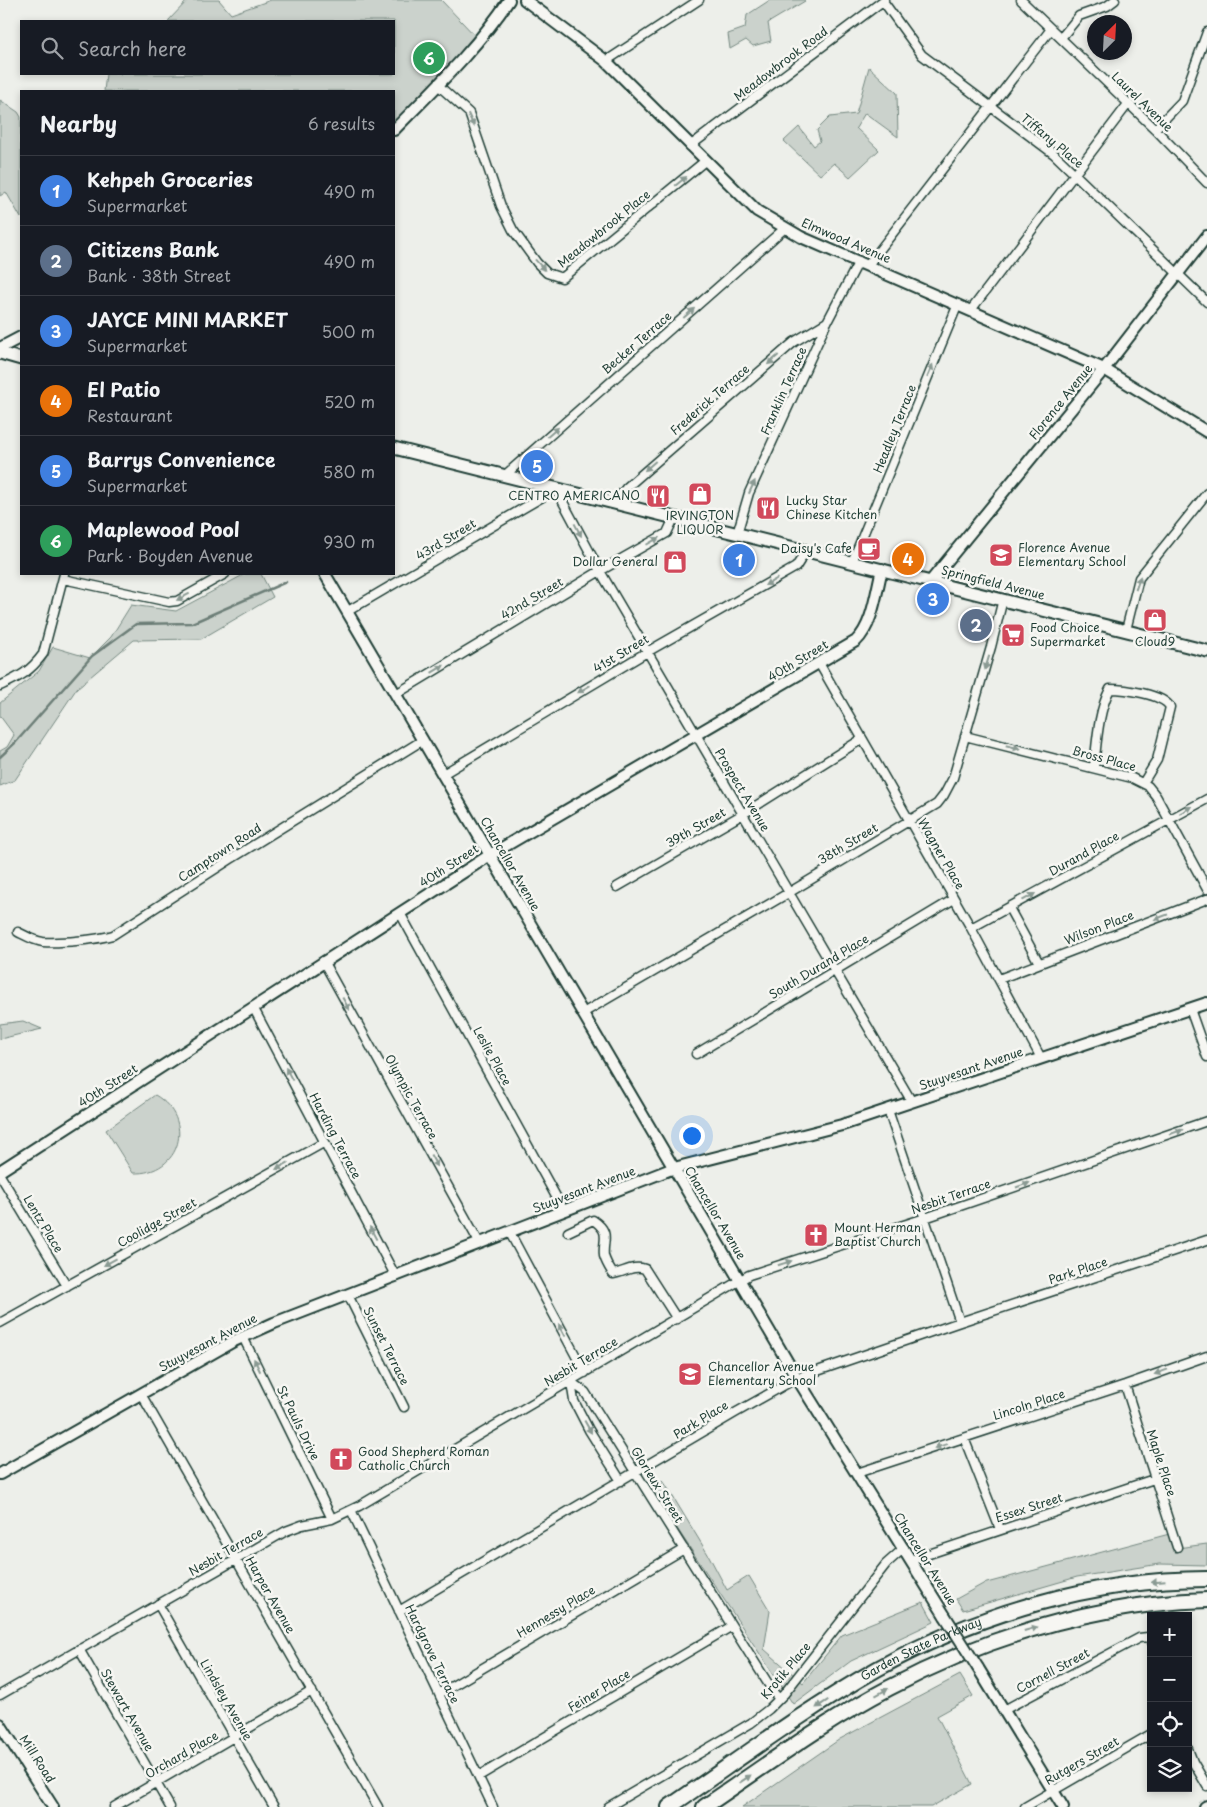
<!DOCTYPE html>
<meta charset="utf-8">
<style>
body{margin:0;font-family:"Playpen Sans",sans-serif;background:#20242c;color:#f1f3f6}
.controls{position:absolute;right:15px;bottom:15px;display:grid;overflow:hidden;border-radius:0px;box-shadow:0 2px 8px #0003}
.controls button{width:45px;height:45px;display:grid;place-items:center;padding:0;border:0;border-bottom:1px solid #363941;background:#171b24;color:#f1f3f6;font:25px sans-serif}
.compass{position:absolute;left:1087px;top:15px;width:45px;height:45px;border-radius:50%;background:#171b24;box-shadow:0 2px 8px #0003;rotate:24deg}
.you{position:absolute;left:691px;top:1135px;width:18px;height:18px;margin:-12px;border:4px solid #fff;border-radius:50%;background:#1a73e8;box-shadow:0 0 0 8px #1a73e833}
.badge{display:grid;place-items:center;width:32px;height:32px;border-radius:50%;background:#8c9099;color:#fff;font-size:16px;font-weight:700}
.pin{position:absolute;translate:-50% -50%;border:2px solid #fff;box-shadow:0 1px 5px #0006}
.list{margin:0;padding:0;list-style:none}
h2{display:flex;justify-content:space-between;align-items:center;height:65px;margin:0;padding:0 20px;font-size:21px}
h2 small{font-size:16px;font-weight:400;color:#9ea1a6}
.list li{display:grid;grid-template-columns:32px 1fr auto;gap:15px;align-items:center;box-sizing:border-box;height:70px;padding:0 20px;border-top:1px solid #363941}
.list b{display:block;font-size:19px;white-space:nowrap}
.list p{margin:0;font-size:16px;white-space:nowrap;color:#9ea1a6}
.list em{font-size:16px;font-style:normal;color:#9ea1a6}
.icon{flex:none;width:28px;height:28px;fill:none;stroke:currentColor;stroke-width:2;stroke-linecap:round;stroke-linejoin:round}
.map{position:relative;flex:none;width:1207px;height:1807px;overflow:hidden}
.search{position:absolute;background:#171b24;box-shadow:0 2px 8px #0003;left:20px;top:20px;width:375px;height:55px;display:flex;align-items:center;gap:12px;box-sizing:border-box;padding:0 18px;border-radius:0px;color:#9ea1a6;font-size:19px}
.panel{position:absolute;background:#171b24;box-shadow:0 2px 8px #0003;left:20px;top:90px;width:375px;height:485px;border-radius:0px}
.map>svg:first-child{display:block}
</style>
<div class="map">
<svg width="1207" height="1807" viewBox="0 0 1207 1807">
<rect width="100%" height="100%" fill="#edefea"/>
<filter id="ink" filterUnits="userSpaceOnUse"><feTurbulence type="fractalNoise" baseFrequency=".02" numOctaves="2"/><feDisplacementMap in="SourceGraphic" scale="10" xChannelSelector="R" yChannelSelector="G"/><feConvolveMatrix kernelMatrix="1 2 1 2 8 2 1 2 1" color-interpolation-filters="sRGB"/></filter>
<g filter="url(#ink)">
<!-- green -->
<path fill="#cbd2cc" stroke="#758880" d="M188,0H219L231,14L271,0H441L480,41L394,130V91H104L106,74H394V21H168Z
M770,0H804L805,1L768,23L771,41L753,46L746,40L730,49L728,34L745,28L747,15Z
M869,67L897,93L898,137L865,113L856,128L879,150L850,177L834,163L820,175L784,141L799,127L814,146L820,141L817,130L830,117L856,114Z
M0,100L18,112L21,117V218L6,192L0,196Z
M245,574H261L273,597L201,639L134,640L77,688L15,780L0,786V751L7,747L14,735L0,716V703L39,671L53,647L90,658L111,637L131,605L176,611Z
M23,1021L42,1029L0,1039V1024Z
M155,1095C196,1119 181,1175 133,1173L106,1130Z
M653,1478L664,1482L709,1556L727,1590L749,1576L770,1611L764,1649L803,1683L842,1635L923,1602L934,1622L851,1661L793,1704L651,1489Z
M1173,1533L1177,1548L1207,1544V1565L1160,1564L1077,1577L963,1610L956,1599L983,1584Z
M960,1675L973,1696L937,1716L972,1784L931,1807H742L840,1739Z"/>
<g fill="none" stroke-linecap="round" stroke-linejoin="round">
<!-- stream -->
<path stroke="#6c7e77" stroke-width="2.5" d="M0,757L16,742L92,656L136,624L192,623L286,582"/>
<!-- street casing -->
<g stroke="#1f3d34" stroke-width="11">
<path id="street" d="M1021,0L1155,129L1207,183
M883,1L922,55L1054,154L1207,302
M1061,38L1079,16L1107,6L1115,0
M606,61L699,0
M438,85L469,113L501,206L513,230L537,263L547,273L562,278L705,161
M1155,129L1182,101L1207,32
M690,146L884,0
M868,265L1051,29
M971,310L1128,104
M504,476L785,228
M615,503L626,488L794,342L827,322
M737,534L749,493L827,322L859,261
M852,562L958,304
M63,579L169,602L177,601L225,574
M348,611L556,489L600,571L912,1102
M1126,630L1139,578L1207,493
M819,663L971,928L1041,1058
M0,686C19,677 30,672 43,654L64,574
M396,694L600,571L667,533L674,518
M965,736L1132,778L1148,786L1156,796L1207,889
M1094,767C1097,742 1098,712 1110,689C1124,689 1163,694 1170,707L1157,760L1143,783
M443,774L647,652L796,567L806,551
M617,887L743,814L862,739
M1009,908L1039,963
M400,913L564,1211
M971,928L1207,799
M18,932C26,936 34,941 43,942C62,943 95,940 113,935L231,859L423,740
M323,961L480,1244
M999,979L1207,899
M253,1007L396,1277
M1190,1009L1207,1057
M583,1013L790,892L937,804L944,795L953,778L991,647L1003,599
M696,1054L954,899
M888,1110L960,1322
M0,1175L67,1286
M568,1232L593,1220C612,1233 602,1240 604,1256C606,1263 610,1269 613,1274C625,1272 633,1265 645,1269L677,1319
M510,1233L585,1373
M348,1295L404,1407
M0,1323L325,1142
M243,1337L332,1519
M571,1382L585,1392L774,1693L779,1699
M571,1382L574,1401L589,1430L621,1481
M1125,1385L1177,1547
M141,1394L378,1807
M964,1438L1000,1529
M857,1473L1125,1385L1207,1356
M351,1510L493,1807
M911,1560L1154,1479
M158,1604L274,1807
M399,1611L735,1413L797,1378L960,1322L1207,1240
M79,1649L170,1807
M439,1694L684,1549
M0,1695L286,1531L302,1525L332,1519L359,1506L749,1275L925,1218L1207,1121
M1004,1710L1139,1638L1148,1637L1151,1641
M1188,1749L1193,1762L1207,1786
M479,1776L732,1626
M114,1807L312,1691
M608,1807L751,1723L769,1709L784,1694L886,1564L904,1548
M1025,1807L1151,1734"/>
</g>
<!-- secondary casing -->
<g stroke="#1f3d34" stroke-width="14">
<path id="secondary" d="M525,0L606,61L757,211L801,237L1104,369L1207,432
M394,130C434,89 477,48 509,0
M0,348L21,337
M325,574L797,1378L945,1616
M930,582L1104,369L1207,236
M0,1171L490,855L856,641C873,625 876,592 882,569
M0,1474L234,1341L274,1323L674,1168L842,1125L1207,1003
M978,1668L1063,1807
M0,1724L53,1807
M1205,1807L1207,1806"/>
</g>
<!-- primary casing -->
<g stroke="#1f3d34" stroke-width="15">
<path id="primary" d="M0,353L21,359
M394,448L1207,651"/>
</g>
<!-- highway casing -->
<g stroke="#1f3d34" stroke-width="18">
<g id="highway">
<path id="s1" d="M669,1807C738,1760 805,1710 877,1669C976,1614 1094,1579 1207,1579"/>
<path d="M704,1807C765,1766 824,1722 889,1688C988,1636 1095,1604 1207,1600"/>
</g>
</g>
<!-- street -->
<use href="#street" stroke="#f6f6f2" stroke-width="8"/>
<!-- secondary -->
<use href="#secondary" stroke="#f6f6f2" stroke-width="10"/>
<!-- primary -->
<use href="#primary" stroke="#f6f6f2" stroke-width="11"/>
<!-- highway -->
<use href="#highway" stroke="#f6f6f2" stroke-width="14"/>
<!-- secondary-bridge casing -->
<g stroke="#1f3d34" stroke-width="14" stroke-linecap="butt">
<path id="secondary-bridge" d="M945,1616L978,1668"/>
</g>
<!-- secondary-bridge -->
<use href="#secondary-bridge" stroke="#f6f6f2" stroke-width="10"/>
</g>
<!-- one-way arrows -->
<defs><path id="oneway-solid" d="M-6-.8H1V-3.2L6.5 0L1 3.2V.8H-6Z" transform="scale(1.25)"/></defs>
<g fill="#8a9a93">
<use href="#oneway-solid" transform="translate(471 120) rotate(65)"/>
<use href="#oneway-solid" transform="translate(681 181) rotate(-39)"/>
<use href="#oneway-solid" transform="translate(540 265) rotate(48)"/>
<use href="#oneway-solid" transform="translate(689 313) rotate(-41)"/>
<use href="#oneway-solid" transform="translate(773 360) rotate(139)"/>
<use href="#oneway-solid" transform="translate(930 371) rotate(-68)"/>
<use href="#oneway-solid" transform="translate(553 432) rotate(-41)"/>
<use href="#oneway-solid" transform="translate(650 466) rotate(139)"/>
<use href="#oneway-solid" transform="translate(752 487) rotate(-65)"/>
<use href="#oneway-solid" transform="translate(578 530) rotate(62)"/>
<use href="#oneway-solid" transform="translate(653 541) rotate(-30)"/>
<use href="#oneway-solid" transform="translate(771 582) rotate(150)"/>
<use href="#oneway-solid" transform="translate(1138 583) rotate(-71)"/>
<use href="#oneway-solid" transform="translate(183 597) rotate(153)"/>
<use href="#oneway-solid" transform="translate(987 663) rotate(107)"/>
<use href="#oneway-solid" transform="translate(438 669) rotate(-31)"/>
<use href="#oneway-solid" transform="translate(584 689) rotate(149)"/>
<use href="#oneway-solid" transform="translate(1013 747) rotate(14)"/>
<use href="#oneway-solid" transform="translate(1186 810) rotate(-29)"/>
<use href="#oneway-solid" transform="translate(1029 897) rotate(-29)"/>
<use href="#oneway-solid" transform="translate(1161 917) rotate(159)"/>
<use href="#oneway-solid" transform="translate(346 1004) rotate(61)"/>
<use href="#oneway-solid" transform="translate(289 1074) rotate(-118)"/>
<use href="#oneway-solid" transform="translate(1176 1132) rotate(-19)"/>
<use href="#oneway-solid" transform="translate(434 1161) rotate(61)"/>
<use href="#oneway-solid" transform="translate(282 1166) rotate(151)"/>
<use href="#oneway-solid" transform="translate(1023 1185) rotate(-19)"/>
<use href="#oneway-solid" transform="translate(373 1233) rotate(-118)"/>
<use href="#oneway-solid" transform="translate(110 1262) rotate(151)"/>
<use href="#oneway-solid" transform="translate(785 1263) rotate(-18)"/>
<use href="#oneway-solid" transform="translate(562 1330) rotate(-118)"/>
<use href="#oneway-solid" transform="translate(257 1365) rotate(-116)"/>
<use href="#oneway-solid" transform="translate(1161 1372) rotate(160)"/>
<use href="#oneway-solid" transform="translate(588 1427) rotate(61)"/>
<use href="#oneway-solid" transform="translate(941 1446) rotate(162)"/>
<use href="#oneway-solid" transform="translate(1158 1582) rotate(175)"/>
<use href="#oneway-solid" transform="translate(1031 1629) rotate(-16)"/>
<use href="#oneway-solid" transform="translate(882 1692) rotate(-29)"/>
<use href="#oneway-solid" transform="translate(822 1704) rotate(147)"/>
<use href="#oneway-solid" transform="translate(745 1779) rotate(-34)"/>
</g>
</g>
<!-- icons -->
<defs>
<g id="shop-square" transform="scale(1.25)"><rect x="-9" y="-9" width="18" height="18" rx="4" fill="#d1495b" stroke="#f6f6f2"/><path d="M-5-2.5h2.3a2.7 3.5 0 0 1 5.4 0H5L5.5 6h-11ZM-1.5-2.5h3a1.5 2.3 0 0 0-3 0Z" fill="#fff"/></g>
<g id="restaurant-square" transform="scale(1.25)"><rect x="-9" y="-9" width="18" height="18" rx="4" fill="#d1495b" stroke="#f6f6f2"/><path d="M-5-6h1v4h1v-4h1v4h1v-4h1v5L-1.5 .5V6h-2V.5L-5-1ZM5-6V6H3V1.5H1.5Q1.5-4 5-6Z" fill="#fff"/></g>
<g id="cafe-square" transform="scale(1.25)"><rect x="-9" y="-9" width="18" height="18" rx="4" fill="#d1495b" stroke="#f6f6f2"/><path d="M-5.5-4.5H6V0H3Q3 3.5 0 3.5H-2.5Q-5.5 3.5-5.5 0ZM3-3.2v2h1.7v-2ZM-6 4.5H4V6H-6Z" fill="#fff"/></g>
<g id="school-square" transform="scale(1.25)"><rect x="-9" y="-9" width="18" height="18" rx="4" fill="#d1495b" stroke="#f6f6f2"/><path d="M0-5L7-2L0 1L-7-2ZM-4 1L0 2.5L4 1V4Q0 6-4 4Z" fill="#fff"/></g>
<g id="supermarket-square" transform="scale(1.25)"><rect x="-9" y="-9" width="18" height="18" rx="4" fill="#d1495b" stroke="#f6f6f2"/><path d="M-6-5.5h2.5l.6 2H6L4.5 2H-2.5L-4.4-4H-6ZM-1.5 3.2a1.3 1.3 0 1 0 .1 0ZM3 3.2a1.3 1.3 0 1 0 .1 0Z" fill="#fff"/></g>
<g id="church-square" transform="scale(1.25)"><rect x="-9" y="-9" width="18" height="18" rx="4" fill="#d1495b" stroke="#f6f6f2"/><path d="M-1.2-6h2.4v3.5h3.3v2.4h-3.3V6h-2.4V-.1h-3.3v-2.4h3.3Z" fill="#fff"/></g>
</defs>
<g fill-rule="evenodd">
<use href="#shop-square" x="700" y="494"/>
<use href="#restaurant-square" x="658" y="496"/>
<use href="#restaurant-square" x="768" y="508"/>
<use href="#cafe-square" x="869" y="549"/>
<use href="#school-square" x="1001" y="555"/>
<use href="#shop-square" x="675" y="562"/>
<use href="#shop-square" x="1155" y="620"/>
<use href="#supermarket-square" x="1013" y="635"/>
<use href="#church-square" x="816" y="1235"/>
<use href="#school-square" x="690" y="1374"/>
<use href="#church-square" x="341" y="1459"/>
</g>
<g text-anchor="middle" stroke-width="5" stroke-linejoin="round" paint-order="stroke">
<!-- street labels -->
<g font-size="12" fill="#1f3d34" stroke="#f6f6f2">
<text transform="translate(781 64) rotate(-37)" y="4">Meadowbrook Road</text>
<text transform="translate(1142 102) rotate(44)" y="4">Laurel Avenue</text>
<text transform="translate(1052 141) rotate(40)" y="4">Tiffany Place</text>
<text transform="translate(604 229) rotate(-39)" y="4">Meadowbrook Place</text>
<text transform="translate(846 241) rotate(23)" y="4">Elmwood Avenue</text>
<text transform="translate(637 343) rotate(-41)" y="4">Becker Terrace</text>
<text transform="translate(784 391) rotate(-66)" y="4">Franklin Terrace</text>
<text transform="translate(710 400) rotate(-41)" y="4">Frederick Terrace</text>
<text transform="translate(1061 402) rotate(-51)" y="4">Florence Avenue</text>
<text transform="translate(895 429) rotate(-68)" y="4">Headley Terrace</text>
<text transform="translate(446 540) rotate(-31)" y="4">43rd Street</text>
<text transform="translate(993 583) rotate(14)" y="4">Springfield Avenue</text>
<text transform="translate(532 599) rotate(-31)" y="4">42nd Street</text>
<text transform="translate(621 654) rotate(-31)" y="4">41st Street</text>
<text transform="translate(798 661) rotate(-31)" y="4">40th Street</text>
<text transform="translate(1104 759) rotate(15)" y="4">Bross Place</text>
<text transform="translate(742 790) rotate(59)" y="4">Prospect Avenue</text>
<text transform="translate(696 828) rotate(-30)" y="4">39th Street</text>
<text transform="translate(848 844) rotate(-31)" y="4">38th Street</text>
<text transform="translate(220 853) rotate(-33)" y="4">Camptown Road</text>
<text transform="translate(941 854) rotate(60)" y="4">Wagner Place</text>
<text transform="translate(1084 854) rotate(-29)" y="4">Durand Place</text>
<text transform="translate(510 864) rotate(60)" y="4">Chancellor Avenue</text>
<text transform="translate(449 866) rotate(-33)" y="4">40th Street</text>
<text transform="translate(1099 928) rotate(-21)" y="4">Wilson Place</text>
<text transform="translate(819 967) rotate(-31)" y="4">South Durand Place</text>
<text transform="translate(492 1056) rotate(61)" y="4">Leslie Place</text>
<text transform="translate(971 1069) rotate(-19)" y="4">Stuyvesant Avenue</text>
<text transform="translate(108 1086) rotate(-33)" y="4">40th Street</text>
<text transform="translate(411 1097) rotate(61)" y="4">Olympic Terrace</text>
<text transform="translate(335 1136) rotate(62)" y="4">Harding Terrace</text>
<text transform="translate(584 1190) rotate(-21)" y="4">Stuyvesant Avenue</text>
<text transform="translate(951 1197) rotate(-19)" y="4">Nesbit Terrace</text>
<text transform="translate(715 1213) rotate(59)" y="4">Chancellor Avenue</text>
<text transform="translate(157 1223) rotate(-29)" y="4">Coolidge Street</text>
<text transform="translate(43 1224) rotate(59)" y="4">Lentz Place</text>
<text transform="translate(1078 1271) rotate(-18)" y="4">Park Place</text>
<text transform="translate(208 1343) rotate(-28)" y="4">Stuyvesant Avenue</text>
<text transform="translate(386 1346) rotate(63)" y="4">Sunset Terrace</text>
<text transform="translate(581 1362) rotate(-31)" y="4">Nesbit Terrace</text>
<text transform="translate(1029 1405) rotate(-18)" y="4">Lincoln Place</text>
<text transform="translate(701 1420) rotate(-31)" y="4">Park Place</text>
<text transform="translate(298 1423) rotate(64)" y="4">St Pauls Drive</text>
<text transform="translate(1161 1463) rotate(72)" y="4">Maple Place</text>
<text transform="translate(657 1485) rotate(58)" y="4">Glorieux Street</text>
<text transform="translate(1029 1508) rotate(-18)" y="4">Essex Street</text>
<text transform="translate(226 1552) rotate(-30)" y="4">Nesbit Terrace</text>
<text transform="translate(925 1559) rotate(58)" y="4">Chancellor Avenue</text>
<text transform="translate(270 1595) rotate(60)" y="4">Harper Avenue</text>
<text transform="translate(556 1612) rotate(-31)" y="4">Hennessy Place</text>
<text dy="4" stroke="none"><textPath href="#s1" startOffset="298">Garden State Parkway</textPath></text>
<text transform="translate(432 1654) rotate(64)" y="4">Hardgrove Terrace</text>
<text transform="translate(786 1671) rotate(-50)" y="4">Krotik Place</text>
<text transform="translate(1053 1671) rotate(-28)" y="4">Cornell Street</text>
<text transform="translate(599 1691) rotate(-31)" y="4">Feiner Place</text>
<text transform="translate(226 1700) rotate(60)" y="4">Lindsley Avenue</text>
<text transform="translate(127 1710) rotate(60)" y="4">Stewart Avenue</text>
<text transform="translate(182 1755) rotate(-30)" y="4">Orchard Place</text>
<text transform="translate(37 1759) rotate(57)" y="4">Mill Road</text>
<text transform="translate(1082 1761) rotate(-30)" y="4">Rutgers Street</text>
</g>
<!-- poi labels -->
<g font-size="12" fill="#1f3d34" stroke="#f6f6f2" text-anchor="start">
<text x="640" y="500" text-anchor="end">CENTRO AMERICANO</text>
<text x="786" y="505">Lucky Star<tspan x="786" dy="14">Chinese Kitchen</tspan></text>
<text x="700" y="520" text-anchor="middle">IRVINGTON<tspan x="700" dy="14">LIQUOR</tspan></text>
<text x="1018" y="552">Florence Avenue<tspan x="1018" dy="14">Elementary School</tspan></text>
<text x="852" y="553" text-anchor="end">Daisy's Cafe</text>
<text x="658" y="566" text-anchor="end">Dollar General</text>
<text x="1030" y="632">Food Choice<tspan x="1030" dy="14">Supermarket</tspan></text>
<text x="1155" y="646" text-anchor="middle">Cloud9</text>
<text x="834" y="1232">Mount Herman<tspan x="834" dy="14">Baptist Church</tspan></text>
<text x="708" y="1371">Chancellor Avenue<tspan x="708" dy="14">Elementary School</tspan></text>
<text x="358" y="1456">Good Shepherd Roman<tspan x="358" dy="14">Catholic Church</tspan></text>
</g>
</g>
</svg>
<div class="controls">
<button>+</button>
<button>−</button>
<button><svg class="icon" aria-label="locate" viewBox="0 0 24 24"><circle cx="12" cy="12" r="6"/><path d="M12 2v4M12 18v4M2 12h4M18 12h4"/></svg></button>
<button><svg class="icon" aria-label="layers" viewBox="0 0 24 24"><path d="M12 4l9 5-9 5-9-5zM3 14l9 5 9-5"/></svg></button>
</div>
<svg class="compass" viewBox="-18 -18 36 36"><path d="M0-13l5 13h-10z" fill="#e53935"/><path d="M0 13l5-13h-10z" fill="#9ea1a6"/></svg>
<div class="you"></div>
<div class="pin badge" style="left:739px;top:560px;background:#3f7fe0">1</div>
<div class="pin badge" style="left:976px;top:625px;background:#5c6f8a">2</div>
<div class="pin badge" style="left:933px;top:599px;background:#3f7fe0">3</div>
<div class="pin badge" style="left:908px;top:559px;background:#e8710a">4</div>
<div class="pin badge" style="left:537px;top:466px;background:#3f7fe0">5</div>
<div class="pin badge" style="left:429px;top:58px;background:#2e9e5b">6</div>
<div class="search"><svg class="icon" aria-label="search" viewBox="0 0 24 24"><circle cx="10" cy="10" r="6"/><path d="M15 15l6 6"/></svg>Search here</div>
<section class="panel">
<h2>Nearby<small>6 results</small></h2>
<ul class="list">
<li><span class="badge" style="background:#3f7fe0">1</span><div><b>Kehpeh Groceries</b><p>Supermarket</p></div><em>490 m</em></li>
<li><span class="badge" style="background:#5c6f8a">2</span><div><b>Citizens Bank</b><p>Bank · 38th Street</p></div><em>490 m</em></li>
<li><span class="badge" style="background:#3f7fe0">3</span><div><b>JAYCE MINI MARKET</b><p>Supermarket</p></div><em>500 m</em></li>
<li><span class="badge" style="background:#e8710a">4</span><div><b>El Patio</b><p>Restaurant</p></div><em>520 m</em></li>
<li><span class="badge" style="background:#3f7fe0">5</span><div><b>Barrys Convenience</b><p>Supermarket</p></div><em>580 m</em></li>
<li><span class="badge" style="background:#2e9e5b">6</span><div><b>Maplewood Pool</b><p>Park · Boyden Avenue</p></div><em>930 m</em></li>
</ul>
</section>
</div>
